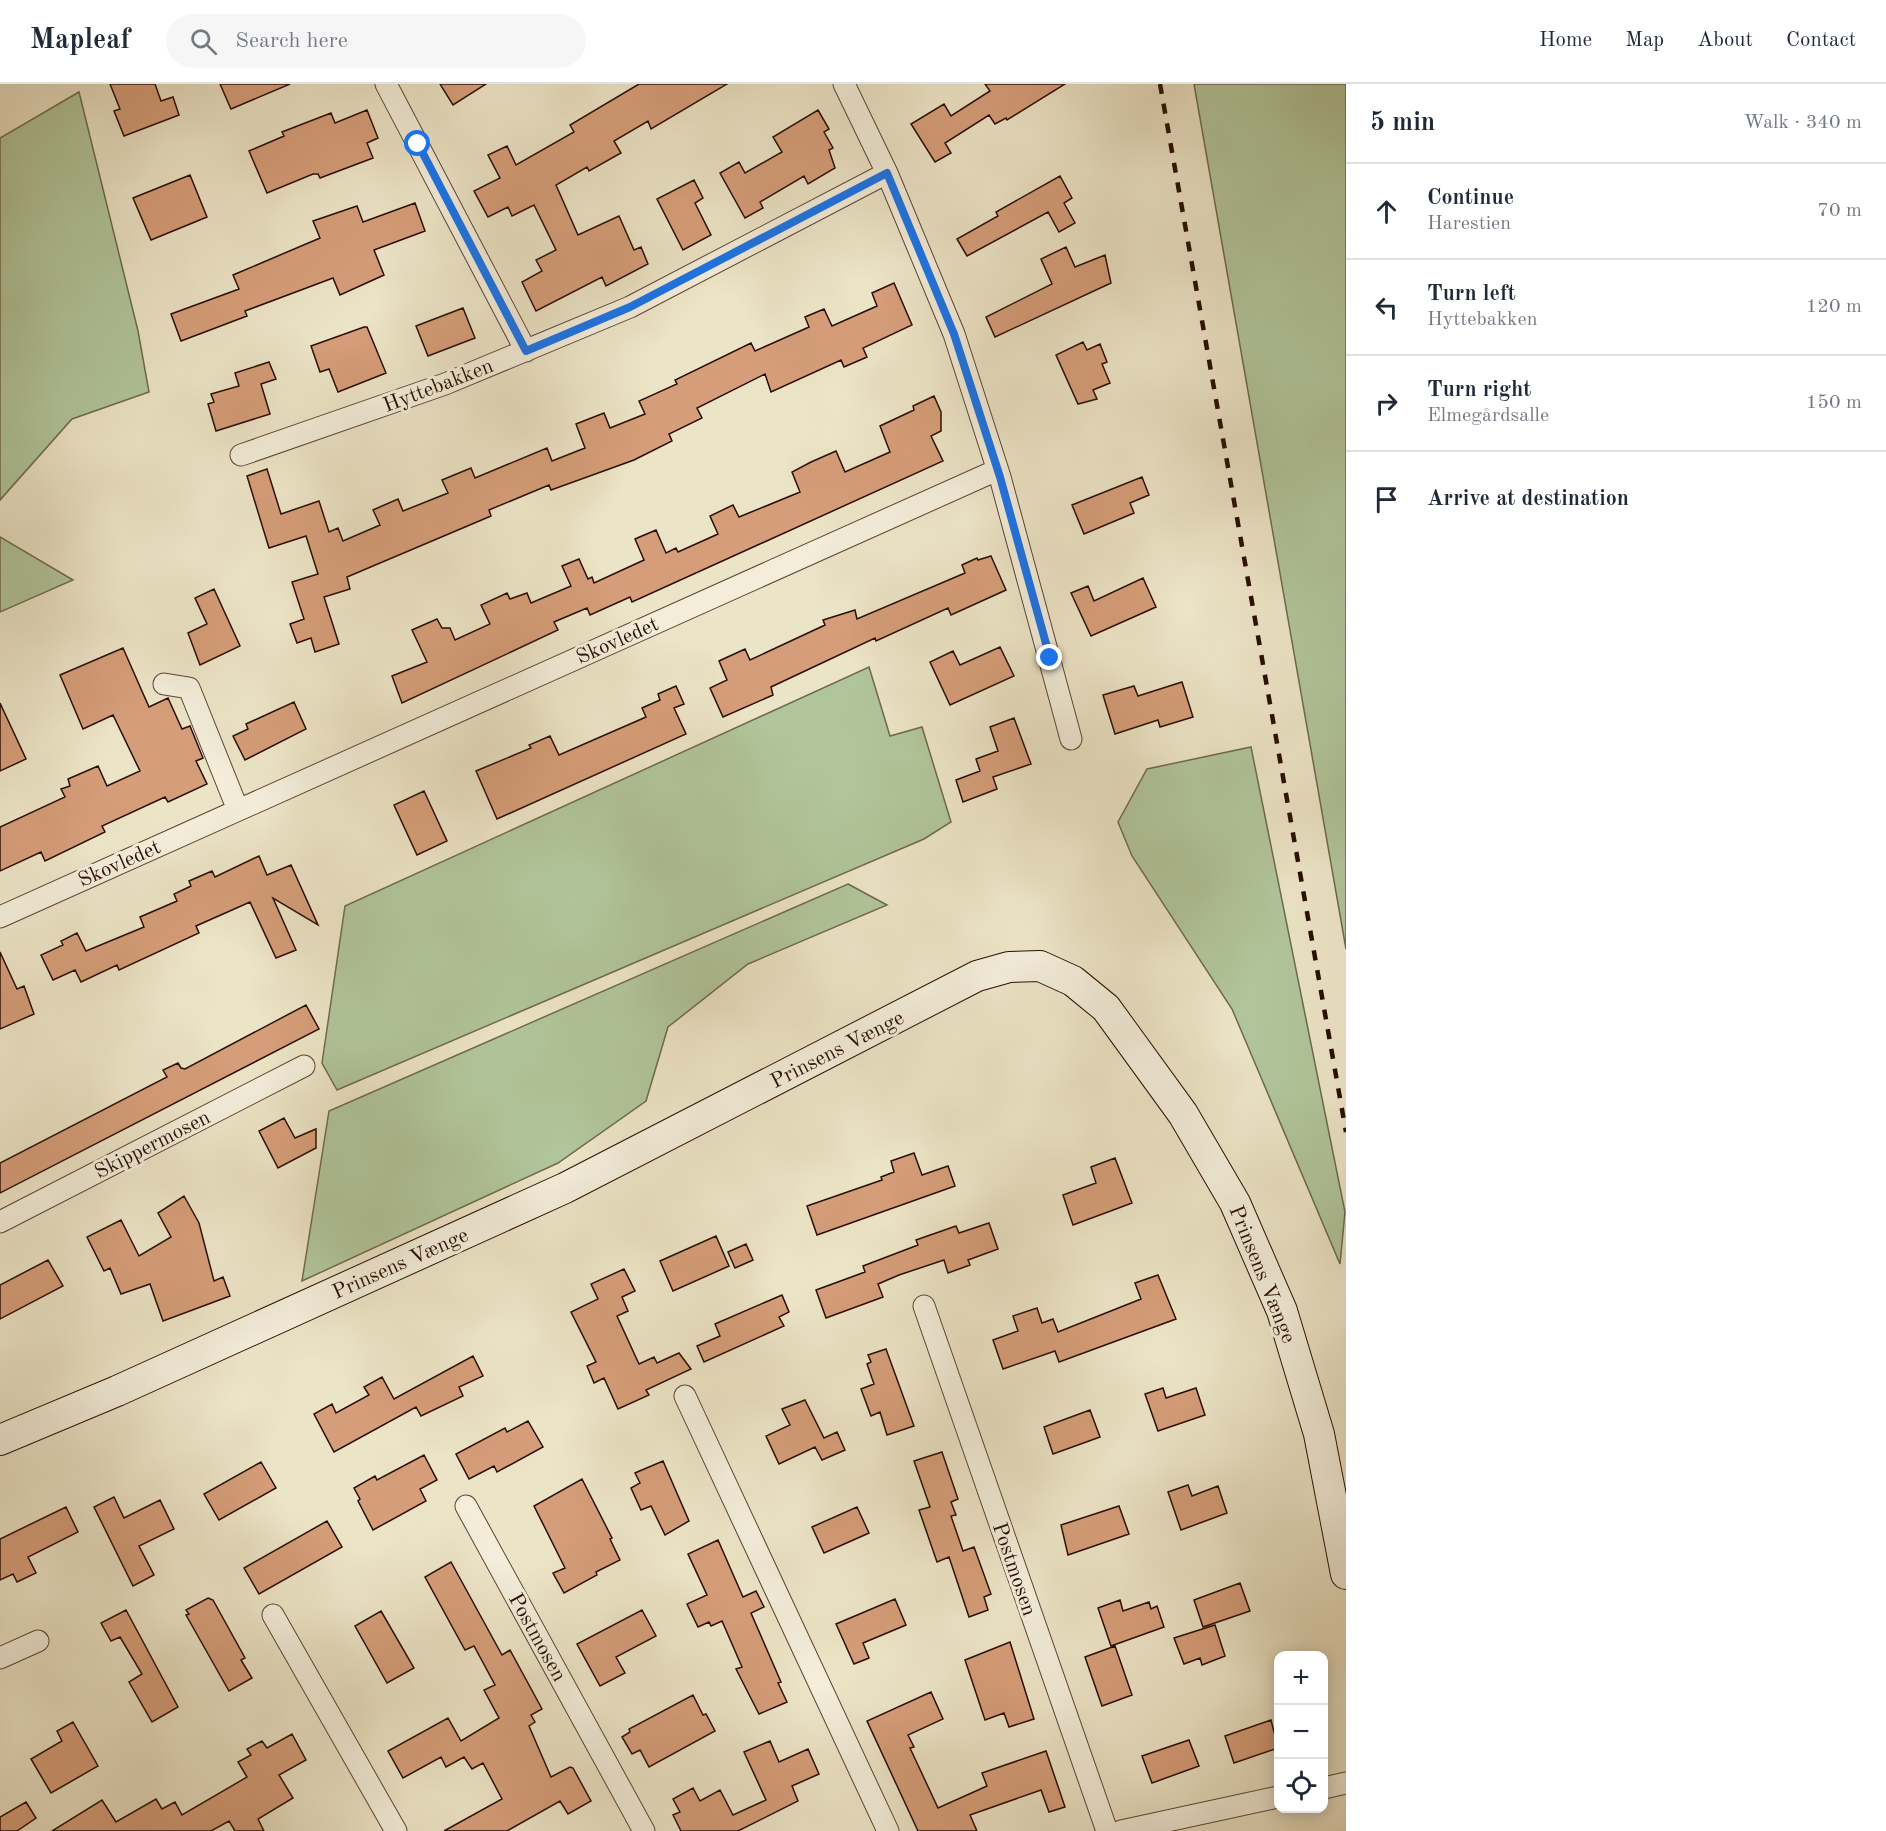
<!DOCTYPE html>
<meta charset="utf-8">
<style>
body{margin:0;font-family:"Old Standard TT",serif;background:#f6f6f7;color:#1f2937}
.controls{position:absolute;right:18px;bottom:18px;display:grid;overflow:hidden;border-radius:12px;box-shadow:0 3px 15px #0003}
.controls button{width:54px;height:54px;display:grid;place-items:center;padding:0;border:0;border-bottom:2px solid #e0e1e3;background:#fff;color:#1f2937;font:30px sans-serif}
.stop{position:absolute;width:18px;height:18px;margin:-14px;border:4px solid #1a73e8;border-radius:50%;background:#fff}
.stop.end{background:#1a73e8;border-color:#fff;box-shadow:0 2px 6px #0008}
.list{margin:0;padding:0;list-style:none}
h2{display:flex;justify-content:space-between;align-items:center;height:78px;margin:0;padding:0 24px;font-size:26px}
h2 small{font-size:20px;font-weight:400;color:#747a83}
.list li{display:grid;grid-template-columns:39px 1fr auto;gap:18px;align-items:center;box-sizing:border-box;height:96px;padding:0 24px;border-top:2px solid #e0e1e3}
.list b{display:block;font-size:22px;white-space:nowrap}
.list p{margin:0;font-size:20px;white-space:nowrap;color:#747a83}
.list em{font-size:20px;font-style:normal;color:#747a83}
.icon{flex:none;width:33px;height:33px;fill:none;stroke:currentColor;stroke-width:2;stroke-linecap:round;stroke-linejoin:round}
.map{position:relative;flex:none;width:1346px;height:1747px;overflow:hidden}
header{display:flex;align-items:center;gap:36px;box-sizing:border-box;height:84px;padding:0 30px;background:#fff;border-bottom:2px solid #e0e1e3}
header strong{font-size:28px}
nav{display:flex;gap:33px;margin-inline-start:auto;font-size:21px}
.search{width:420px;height:54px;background:#f6f6f7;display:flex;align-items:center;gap:15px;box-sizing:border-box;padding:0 21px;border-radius:33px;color:#747a83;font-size:22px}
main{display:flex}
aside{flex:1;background:#fff}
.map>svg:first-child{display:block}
</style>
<header>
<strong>Mapleaf</strong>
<div class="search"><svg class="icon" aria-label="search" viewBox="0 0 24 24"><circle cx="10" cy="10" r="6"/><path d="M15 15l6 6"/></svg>Search here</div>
<nav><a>Home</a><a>Map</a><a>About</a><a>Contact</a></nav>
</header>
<main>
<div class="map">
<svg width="1346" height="1747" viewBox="0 0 1346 1747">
<rect width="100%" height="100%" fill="#ece4c6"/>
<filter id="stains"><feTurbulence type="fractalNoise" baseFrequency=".00333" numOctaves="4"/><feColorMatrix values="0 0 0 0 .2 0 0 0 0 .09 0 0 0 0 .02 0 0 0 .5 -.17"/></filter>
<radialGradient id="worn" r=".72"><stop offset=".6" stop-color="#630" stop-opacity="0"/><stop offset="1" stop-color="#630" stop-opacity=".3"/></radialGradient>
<!-- green -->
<path fill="#b1c59a" stroke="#6d6a4e" stroke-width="1.5" d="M1194,0H1346V865Z
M79,8L138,247L149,308L72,335L0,416V54Z
M0,453L73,496L0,528Z
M869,583L890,652L922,643L951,738L924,755L337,1006L322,979L345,822Z
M1251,663L1345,1128L1340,1180L1232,925L1132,772L1118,738L1147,685Z
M848,800L887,821L748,880L668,943L646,1017L558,1079L302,1197L329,1027Z"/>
<!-- building -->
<path fill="#d59d79" stroke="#290e03" stroke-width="1.5" d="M110,0H155L161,17L173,13L179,31L124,52L114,27L120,25Z
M220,0H290L231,25Z
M440,0H486L453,21Z
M639,0H727L651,45L648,37L614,57L621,69L589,87L587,83L556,101L578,151L619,132L634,166L641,163L648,180L606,202L602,193L536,227L522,198L542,187L536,176L556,166L534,121L512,132L508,123L488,133L474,107L500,94L488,71L507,62L516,81L574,48L570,41Z
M985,0H1065L1007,36L1006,34L995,40L989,31L945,59L951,69L935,78L911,40L944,20L951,32L990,7Z
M367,26L378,54L367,59L373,74L320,94L318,90H313L267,109L249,67L284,52L282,48L331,29L335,39Z
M818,26L829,45L824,48L833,64L829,66L835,84L808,100L804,92L760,118L763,124L745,134L720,89L739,78L745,89L782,68L773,53Z
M190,91L207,133L151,156L133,114Z
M1060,92L1072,114L1064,119L1075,139L1059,148L1048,128L967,172L957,155L998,132L996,128Z
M694,96L703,114L695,119L711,151L683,166L657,115Z
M415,119L425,147L374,166L384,191L340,211L333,194L245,227L247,232L181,257L171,230L239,205L233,191L320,154L313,137L357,122L363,138Z
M1066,163L1075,183L1105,171L1111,199L995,253L986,233L1052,200L1041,175Z
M894,199L912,241L863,264L867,273L844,283L841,276L771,308L765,290L697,324L702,334L669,350L672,357L634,376L551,406L549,401L489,426L491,432L347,493L350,505L324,513L339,560L315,568L311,554L297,559L290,540L304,535L292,498L318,490L306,452L269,464L247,392L267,385L281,430L319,417L329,448L338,444L343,457L380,441L373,426L398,415L403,427L448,409L442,396L471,384L475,394L547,364L552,377L585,364L576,340L604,329L610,344L645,330L639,317L677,300L675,296L751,259L755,267L809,243L805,233L824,225L832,242L877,222L872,209Z
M463,224L475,254L428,272L416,242Z
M364,243H367L386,289L338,308L329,285L320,288L311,262Z
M1083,258L1087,266L1100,260L1107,278L1102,280L1110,299L1093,306L1097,315L1078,320L1056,271Z
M269,278L276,295L261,300L270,330L216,347L208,320L214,318L211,310L239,302L235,289Z
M934,312L941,328V347L931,352L943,377L632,518L630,513L590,531L587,524L554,538L558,546L402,619L392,592L427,578L412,546L437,535L442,544H450L455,556L490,540L481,521L507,509L510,515L527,509L531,519L571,502L562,482L579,475L588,495L592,493L594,499L644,476L635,455L656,446L666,469L676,464L678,468L718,450L710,432L733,421L739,433L800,408L792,388L811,378L836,367L845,388L890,368L880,342L914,326L913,322Z
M1142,393L1149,411L1130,419L1134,429L1084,450L1072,421Z
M991,472L1006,506L951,531L948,524L876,557L875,554L771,603L773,611L723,633L710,604L727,596L719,577L745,565L750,576L825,541L823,536L855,526L857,535L965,489L962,481L977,474L978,476Z
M1143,494L1156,523L1091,552L1071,509L1088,502L1094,517Z
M214,505L240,562L200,581L188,549L207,540L195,514Z
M1000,563L1014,592L950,621L930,578L953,567L960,581Z
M123,564L149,623L168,614L182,645L190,642L203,674L196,677L207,700L168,718L165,713L102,742L105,748L45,777L41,768L0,787V743L65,713L61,705L70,702L68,695L98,682L107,702L140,687L113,631L83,645L60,591Z
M1182,598L1193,633L1160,643L1158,636L1115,650L1103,611L1134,602L1138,612Z
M676,602L684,620L674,624L686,650L497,735L476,687L531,664L529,661L550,652L559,671L646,633L642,624L660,616L658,610Z
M294,618L306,645L245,676L233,652L248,645L246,640Z
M0,619L26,675L0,687Z
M1014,634L1031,680L993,693L997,705L963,718L956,696L980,687L976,675L998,667L990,643Z
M424,707L447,757L417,771L394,721Z
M259,772L267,791L291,781L318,841L273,814L296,866L276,874L250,818L196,842L199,849L119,886L117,881L81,898L75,886L53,896L41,871L63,861L61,857L77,849L86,867L144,843L140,833L177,817L174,810L191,802L189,797L212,787L215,793Z
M0,868L17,905L24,902L34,930L0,945Z
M306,921L319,945L0,1109V1079L167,993L163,986L178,979L181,984L185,985Z
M284,1034L295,1054L316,1045V1064L278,1084L259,1047Z
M914,1069L922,1091L948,1082L955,1102L817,1151L807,1122L882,1096L881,1093L894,1088L891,1077Z
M1115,1074L1132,1119L1073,1141L1063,1111L1096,1099L1091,1083Z
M184,1112L199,1139L214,1197L223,1193L230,1212L163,1237L150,1200L121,1210L110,1184L104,1187L87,1153L121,1136L139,1172L171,1153L158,1129Z
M989,1139L998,1165L968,1176L970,1181L948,1189L944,1176L899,1191L878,1200L883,1213L826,1234L816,1206L865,1188L863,1182L918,1161L916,1156L956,1142L959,1149Z
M716,1152L729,1182L673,1207L660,1177Z
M746,1160L753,1176L735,1184L728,1168Z
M48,1176L63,1202L0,1235V1201Z
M624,1185L635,1207L622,1213L628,1227L617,1232L639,1280L654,1273L657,1279L679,1269L691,1285L646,1306L649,1311L618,1325L604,1294L594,1299L587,1282L596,1278L571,1228L598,1215L591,1200Z
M1158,1191L1176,1235L1059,1278L1055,1267L1003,1285L993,1256L1018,1247L1013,1232L1037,1224L1042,1239L1053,1235L1058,1248L1141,1215L1135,1199Z
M782,1211L789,1228L779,1233L784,1242L704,1278L697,1262L720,1252L715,1240Z
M886,1265L914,1342L887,1351L880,1328L871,1332L861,1305L874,1300L867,1280L871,1278L868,1271Z
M473,1272L483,1292L459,1303L463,1312L421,1332L416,1323L334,1368L314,1330L332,1320L336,1329L369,1311L364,1303L382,1293L394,1315Z
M1163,1304L1166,1314L1196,1304L1205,1331L1158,1347L1145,1310Z
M805,1316L824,1354L837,1348L845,1366L822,1376L815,1363L779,1380L766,1352L790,1341L782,1325Z
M1090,1326L1100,1353L1053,1370L1044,1343Z
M528,1337L543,1363L497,1388L494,1382L469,1395L456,1370L505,1344L507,1348Z
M942,1368L958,1415L951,1418L956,1431L951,1432L963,1467L974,1463L991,1510L984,1513L988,1526L969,1533L949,1473L937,1478L919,1426L930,1423L914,1377Z
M424,1371L437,1396L420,1405L426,1417L373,1446L358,1417L360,1415L354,1404L375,1392L377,1396Z
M663,1377L689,1437L665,1451L651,1422L641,1426L631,1404L640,1399L635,1389Z
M261,1378L276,1404L219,1436L204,1410Z
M582,1395L612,1454L610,1455L620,1476L596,1488L597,1491L564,1509L553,1489L565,1484L534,1422Z
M1188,1401L1192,1412L1218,1402L1227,1429L1181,1446L1168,1408Z
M114,1413L124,1434L160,1416L174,1445L139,1462L154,1491L133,1502L94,1423Z
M1119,1422L1129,1450L1068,1471L1061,1441Z
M66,1423L78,1448L28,1473L36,1489L17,1498L13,1490L0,1496V1455Z
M857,1423L869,1449L824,1469L812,1443Z
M327,1437L342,1463L259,1510L244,1484Z
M718,1456L743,1513L756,1507L764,1523L751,1529L781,1598L778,1599L787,1618L759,1630L736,1585L742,1583L722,1537L711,1542L709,1538L698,1543L687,1520L707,1511L688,1470Z
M451,1478L502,1571L510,1566L542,1625L531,1631L535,1638L529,1642L551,1693L570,1683L573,1684L591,1717L568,1730L560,1717L507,1747H444L502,1715L483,1679L472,1685L464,1673L446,1683L441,1673L403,1694L388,1667L448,1634L461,1657L499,1634L484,1606L495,1601L474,1562L465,1566L425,1493Z
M1240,1499L1250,1527L1203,1543L1194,1516Z
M208,1514L213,1516L245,1574L241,1576L252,1594L229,1607L186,1531L189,1530L186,1526Z
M895,1515L906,1541L863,1559L869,1574L854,1580L836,1540Z
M1120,1516L1123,1527L1149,1518L1151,1525L1157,1522L1164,1543L1111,1562L1098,1524Z
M126,1526L178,1623L152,1638L129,1598L142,1590L120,1553L111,1557L101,1539Z
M642,1526L656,1552L616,1573L625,1589L600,1602L577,1560Z
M381,1527L414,1584L387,1599L355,1542Z
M1215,1541L1225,1572L1202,1581L1200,1574L1184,1580L1174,1554Z
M1010,1558L1034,1635L1009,1643L1004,1629L985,1636L965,1576Z
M1115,1562L1132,1611L1102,1622L1085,1573Z
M931,1608L943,1635L908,1651L914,1663L910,1664L938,1724L987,1702L982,1689L1046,1667L1065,1723L1049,1728L1041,1706L970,1731L977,1747H918L867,1637Z
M693,1611L703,1631L706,1630L715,1647L649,1683L640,1666L632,1670L622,1653L630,1648L629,1645Z
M1271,1636L1278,1664L1234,1679L1225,1652Z
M73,1638L98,1682L51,1709L31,1675L62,1657L57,1647Z
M292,1650L306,1676L279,1691L293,1714L258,1735L264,1747H235L229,1737L211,1747H52L102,1716L116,1738L156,1715L162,1725L175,1718L182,1731L247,1693L238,1678L251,1671L247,1665L262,1657L267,1664Z
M1189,1656L1199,1682L1152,1699L1142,1672Z
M770,1657L779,1678L808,1665L819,1690L792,1702L798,1717L738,1747H681L673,1731L680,1728L673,1715L693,1704L700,1717L720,1706L733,1731L766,1716L744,1668Z
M26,1718L36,1734L17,1747H0V1733Z"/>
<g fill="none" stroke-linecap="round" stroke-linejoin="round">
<!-- street casing -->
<g stroke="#5a4434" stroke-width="23">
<path id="street" d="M386,0L526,267
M844,0L887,89L954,250L1000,393L1071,655
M241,371L445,300L630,223L887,89
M164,600L189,604L238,726
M0,833L997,386
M0,1138L304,982
M924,1222L1107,1747
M685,1312L888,1747
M466,1422L644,1747
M273,1531L396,1747
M0,1574L38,1557
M1324,1704L1346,1699
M1121,1747L1278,1713"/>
</g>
<!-- secondary casing -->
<g stroke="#290e03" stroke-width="32">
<path id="secondary" d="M0,1356L117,1307L565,1104L977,892L1009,883L1040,882L1073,897L1106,924L1183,1030L1235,1119L1282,1227L1319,1350L1346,1490"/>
</g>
<!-- street -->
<use href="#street" stroke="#f3edda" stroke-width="21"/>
<!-- secondary -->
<use href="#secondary" stroke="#f3edda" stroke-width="30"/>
<!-- rail -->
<path stroke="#290e03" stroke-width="4.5" stroke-dasharray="10 10" stroke-linecap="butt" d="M1160,0L1346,1048"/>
</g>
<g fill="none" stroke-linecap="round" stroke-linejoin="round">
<!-- route -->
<path stroke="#1a73e8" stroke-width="8" d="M418,60L526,267L630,223L887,89L954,250L1000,393L1050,574"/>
</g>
<g text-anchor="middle" stroke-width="6" stroke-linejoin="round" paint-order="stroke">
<!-- street labels -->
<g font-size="21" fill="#290e03" stroke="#f3edda">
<text transform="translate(438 301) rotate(-21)" y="7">Hyttebakken</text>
<text transform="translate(617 556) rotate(-24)" y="7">Skovledet</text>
<text transform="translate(119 779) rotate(-24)" y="7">Skovledet</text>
<text transform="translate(837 965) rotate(-27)" y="7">Prinsens Vænge</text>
<text transform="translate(152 1060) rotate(-27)" y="7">Skippermosen</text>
<text transform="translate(400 1179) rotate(-24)" y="7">Prinsens Vænge</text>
<text transform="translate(1263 1190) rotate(68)" y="7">Prinsens Vænge</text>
<text transform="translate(1015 1485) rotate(71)" y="7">Postmosen</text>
<text transform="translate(538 1553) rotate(61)" y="7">Postmosen</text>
</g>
</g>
<rect width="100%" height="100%" filter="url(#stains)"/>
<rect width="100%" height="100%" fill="url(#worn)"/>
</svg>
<div class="controls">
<button>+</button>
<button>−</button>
<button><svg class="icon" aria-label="locate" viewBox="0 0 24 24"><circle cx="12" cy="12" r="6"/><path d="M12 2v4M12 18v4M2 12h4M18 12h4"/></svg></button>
</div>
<div class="stop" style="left:418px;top:60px"></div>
<div class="stop end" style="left:1050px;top:574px"></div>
</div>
<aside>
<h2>5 min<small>Walk · 340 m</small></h2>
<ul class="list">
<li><svg class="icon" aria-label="ahead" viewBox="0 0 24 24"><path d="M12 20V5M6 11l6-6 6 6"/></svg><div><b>Continue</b><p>Harestien</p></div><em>70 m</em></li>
<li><svg class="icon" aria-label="left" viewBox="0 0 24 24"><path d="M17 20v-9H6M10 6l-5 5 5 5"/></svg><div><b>Turn left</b><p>Hyttebakken</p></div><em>120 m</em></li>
<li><svg class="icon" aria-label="right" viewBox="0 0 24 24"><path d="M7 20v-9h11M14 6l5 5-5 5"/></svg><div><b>Turn right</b><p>Elmegårdsalle</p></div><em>150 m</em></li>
<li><svg class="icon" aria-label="arrive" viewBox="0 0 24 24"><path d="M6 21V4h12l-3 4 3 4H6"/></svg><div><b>Arrive at destination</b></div></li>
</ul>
</aside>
</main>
